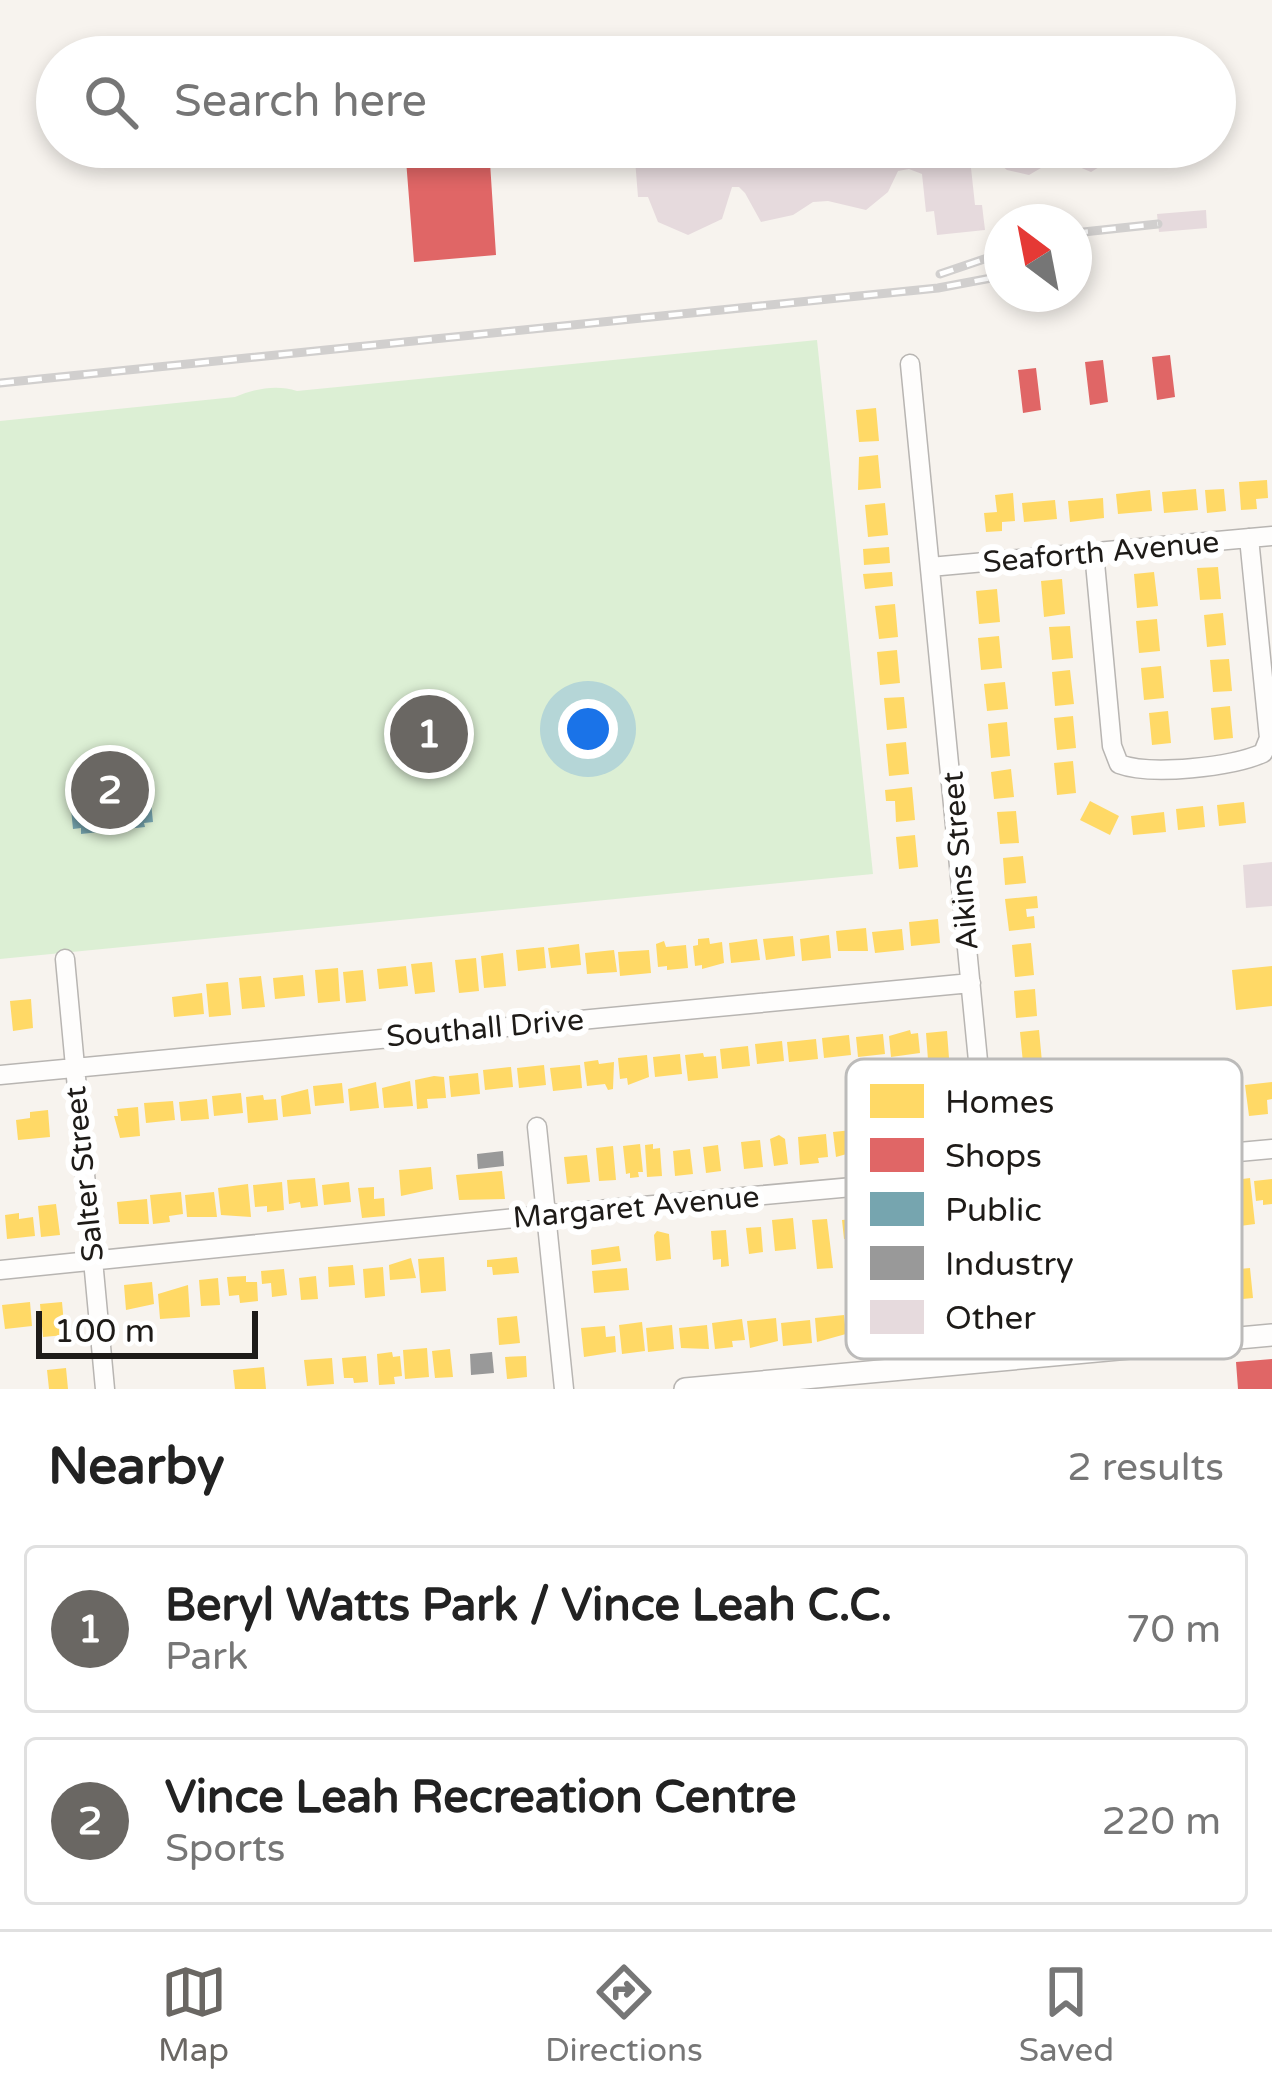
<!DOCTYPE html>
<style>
body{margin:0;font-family:"Varela Round",sans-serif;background:#f6f6f6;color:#222}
.compass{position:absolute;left:984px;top:204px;width:108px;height:108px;border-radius:50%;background:#fff;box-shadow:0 6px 18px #0003;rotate:328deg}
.scale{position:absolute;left:36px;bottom:30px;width:222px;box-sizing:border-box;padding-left:12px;border:6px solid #1e1b18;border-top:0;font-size:33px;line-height:42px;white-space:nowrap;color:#1e1b18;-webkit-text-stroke:9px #fff;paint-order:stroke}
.you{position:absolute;left:588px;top:729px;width:42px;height:42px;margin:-30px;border:9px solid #fff;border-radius:50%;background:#1a73e8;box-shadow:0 0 0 18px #1a73e833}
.badge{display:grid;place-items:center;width:78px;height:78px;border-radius:50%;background:#6a6763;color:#fff;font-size:39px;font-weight:700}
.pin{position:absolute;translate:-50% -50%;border:6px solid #fff;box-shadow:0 3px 12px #0006}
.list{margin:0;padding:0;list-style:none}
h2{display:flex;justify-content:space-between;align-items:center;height:156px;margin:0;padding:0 48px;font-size:51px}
h2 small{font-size:39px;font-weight:400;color:#767676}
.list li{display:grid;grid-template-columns:78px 1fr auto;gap:36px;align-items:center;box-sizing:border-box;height:168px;margin:0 24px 24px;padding:0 24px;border:3px solid #e0e0e0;border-radius:12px}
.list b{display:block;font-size:45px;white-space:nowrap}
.list p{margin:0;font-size:39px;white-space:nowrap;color:#767676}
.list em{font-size:39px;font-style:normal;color:#767676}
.icon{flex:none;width:66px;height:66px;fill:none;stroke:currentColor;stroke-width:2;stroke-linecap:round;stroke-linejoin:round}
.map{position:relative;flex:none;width:1272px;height:1389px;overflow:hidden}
.search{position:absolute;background:#fff;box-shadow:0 6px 18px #0003;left:36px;right:36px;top:36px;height:132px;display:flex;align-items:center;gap:30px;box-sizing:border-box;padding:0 42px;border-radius:66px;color:#767676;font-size:45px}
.sheet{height:540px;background:#fff}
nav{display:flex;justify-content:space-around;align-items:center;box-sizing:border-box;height:168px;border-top:3px solid #e0e0e0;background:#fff;font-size:33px;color:#767676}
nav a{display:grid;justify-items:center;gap:6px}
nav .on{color:#6a6763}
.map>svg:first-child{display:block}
</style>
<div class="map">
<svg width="1272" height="1389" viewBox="0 0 1272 1389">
<rect width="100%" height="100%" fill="#f7f3ee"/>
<!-- green -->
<path fill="#dcefd4" d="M817,340L873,874L0,959V421L235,397C254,389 276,384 297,391Z"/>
<!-- homes -->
<path fill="#ffd966" d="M876,408L879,441L859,442L856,410Z
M878,455L881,488L858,490L859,457Z
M1267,480L1268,498L1256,499L1257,509L1241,510L1239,482Z
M1196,489L1198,510L1164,513L1162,492Z
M1224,489L1226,511L1207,513L1205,490Z
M1150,490L1152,511L1118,514L1116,494Z
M1013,493L1015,521L1002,522V531L986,532L984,513L997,512L995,495Z
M1103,498L1104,518L1070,522L1068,501Z
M1055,500L1057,519L1024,522L1022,503Z
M885,503L888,535L868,537L865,505Z
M889,547L890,563L864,565L863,549Z
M1218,567L1221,599L1200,600L1197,568Z
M892,572L893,586L865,589L863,574Z
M1154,572L1158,606L1137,608L1134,574Z
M1062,579L1065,614L1044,617L1041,581Z
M997,589L1000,622L979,624L976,591Z
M895,604L898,637L879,639L875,606Z
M1223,613L1226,645L1207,647L1204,615Z
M1157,619L1160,651L1139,653L1136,621Z
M1070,626L1073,658L1052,660L1049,627Z
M999,636L1002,668L981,670L978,638Z
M897,650L900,683L880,685L877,652Z
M1229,659L1232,691L1213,692L1210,660Z
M1161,666L1164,698L1144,700L1141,668Z
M1070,670L1074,704L1055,706L1052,672Z
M1005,682L1008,709L987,711L984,684Z
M904,697L907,728L887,730L884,698Z
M1230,706L1233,738L1214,740L1211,708Z
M1168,711L1171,743L1152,745L1149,713Z
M1073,716L1076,748L1057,750L1054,718Z
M1007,722L1010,756L991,758L988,724Z
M906,742L909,774L889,776L886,744Z
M1073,761L1076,793L1057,795L1054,763Z
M1011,769L1014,797L994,799L991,772Z
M912,787L915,820L896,822L895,801H886L885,790Z
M1090,801L1119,816L1110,835L1080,820Z
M1244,802L1246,823L1219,826L1217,805Z
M1203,806L1205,827L1178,830L1176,809Z
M1016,811L1019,843L1000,844L997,812Z
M1164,812L1166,832L1133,835L1131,816Z
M915,835L918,867L899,869L896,837Z
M1023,856L1026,883L1005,885L1003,858Z
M1037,896L1038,908L1026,909L1027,917L1034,916L1035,928L1009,931L1005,899Z
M938,919L940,943L911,946L909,922Z
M866,928L868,951H838L836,931Z
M902,929L904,950L875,953L872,932Z
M829,935L831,958L802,961L800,939Z
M793,936L795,956L766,960L763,939Z
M709,938L710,944L722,942L724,963L702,969V965L695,966L693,946L698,945V939Z
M757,939L760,960L731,963L729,943Z
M664,941L666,947L686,945L688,968L667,970V966L658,967L656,944Z
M1031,943L1034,975L1015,977L1012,945Z
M579,944L581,965L551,968L548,948Z
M544,947L546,968L518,971L516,950Z
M614,950L617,972L587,974L585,953Z
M649,950L651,973L620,976L618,952Z
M503,953L506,986L484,988L481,956Z
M476,958L479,991L459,993L455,960Z
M432,962L435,992L415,994L411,964Z
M406,966L408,986L379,989L377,969Z
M1272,966V1006L1236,1010L1232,970Z
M338,968L340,1001L318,1003L315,970Z
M363,970L366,1001L346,1003L343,972Z
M303,975L305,996L275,999L273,978Z
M261,976L265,1007L242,1009L239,978Z
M228,982L231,1015L209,1017L206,984Z
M1035,989L1037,1016L1016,1018L1014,991Z
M202,993L204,1014L174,1017L172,997Z
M31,999L33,1028L13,1031L10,1001Z
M910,1030L911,1034L918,1033L920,1053L891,1057L889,1036Z
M1039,1030L1042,1062L1023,1063L1020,1032Z
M947,1031L949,1058L928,1060L926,1033Z
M883,1034L885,1054L858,1057L856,1037Z
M849,1035L851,1055L824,1058L822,1038Z
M816,1039L818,1059L789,1062L787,1042Z
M782,1041L784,1061L757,1064L755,1044Z
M748,1046L750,1066L722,1069L720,1049Z
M703,1053L704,1057L716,1056L718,1078L688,1081L685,1055Z
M680,1054L682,1074L655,1077L653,1057Z
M647,1055L649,1077L628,1085L627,1078L620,1079L618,1058Z
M598,1060L599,1064L614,1062L613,1089L608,1090L605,1084L587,1086L584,1062Z
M544,1065L546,1085L519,1088L517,1068Z
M580,1065L582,1088L553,1091L550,1068Z
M511,1067L513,1087L485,1090L483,1070Z
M478,1073L480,1094L451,1097L449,1076Z
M434,1076L444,1077L446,1098L427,1099L428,1108L417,1109L415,1080Z
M410,1081L413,1106L384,1108L382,1088Z
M376,1082L379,1108L350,1111L348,1089Z
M1272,1082V1099L1267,1100L1268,1114L1249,1116L1245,1085Z
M342,1083L344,1103L315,1106L313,1086Z
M308,1089L311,1114L283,1117L281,1096Z
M241,1093L243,1113L214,1116L212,1096Z
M263,1095L264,1100L276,1099L278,1120L248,1123L246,1097Z
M207,1099L209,1119L181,1121L179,1102Z
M173,1101L175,1120L146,1123L144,1103Z
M138,1107L140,1136L120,1138L114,1116H118L117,1109Z
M48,1110L50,1137L18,1140L16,1120L30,1118V1112Z
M852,1130L853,1139L860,1138L861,1150L836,1157L833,1132Z
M826,1134L828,1157L818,1158L819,1163L800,1165L798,1137Z
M779,1135L785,1139L788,1164L774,1166L770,1139Z
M760,1140L763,1167L744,1169L741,1142Z
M640,1144L643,1172H638L639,1177L630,1178V1173L626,1174L623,1146Z
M653,1144V1149L660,1148L662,1176L647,1177L645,1145Z
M718,1145L721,1171L706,1173L703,1147Z
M613,1146L616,1180L599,1181L596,1148Z
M690,1149L693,1174L675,1176L673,1151Z
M587,1155L590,1182L567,1184L564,1157Z
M431,1167L433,1189L401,1196L399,1170Z
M502,1171L505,1199L459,1200L456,1175Z
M315,1178L318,1206L301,1208L300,1202L289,1204L287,1180Z
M1250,1178L1255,1224L1240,1226L1235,1209L1223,1210L1221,1188L1236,1186L1235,1180Z
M1272,1179V1204L1263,1205V1200L1256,1201L1254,1181Z
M282,1182L284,1210L267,1212V1206L255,1207L253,1185Z
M349,1182L351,1202L324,1205L322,1185Z
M248,1184L251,1217L221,1215L218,1188Z
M374,1187V1199L384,1198L385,1216L362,1218L358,1188Z
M181,1192L183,1214L169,1216L170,1222L153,1224L150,1195Z
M214,1192L217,1217H187L185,1195Z
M147,1199L149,1224H119L117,1202Z
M56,1204L60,1235L41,1237L38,1206Z
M19,1213V1219L33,1217L35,1236L7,1239L5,1215Z
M793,1218L796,1249L775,1251L772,1220Z
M866,1218L869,1244L853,1246L852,1238L844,1239L842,1220Z
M827,1219L833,1268L817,1269L812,1220Z
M761,1227L763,1252L749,1254L746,1228Z
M726,1230L729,1266L721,1267V1259L713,1260L711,1231Z
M657,1231L669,1234L671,1259L656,1261L654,1235Z
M619,1246L621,1261L592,1265L591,1250Z
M444,1257L446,1291L421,1293L418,1259Z
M517,1257L519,1273L493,1275L492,1267H487V1260Z
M411,1258L416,1278L390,1280L389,1265Z
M353,1265L355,1285L329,1287L328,1267Z
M383,1267L385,1296L365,1298L363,1269Z
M627,1268L629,1290L594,1293L592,1271Z
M1250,1268L1253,1298L1232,1300L1229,1270Z
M284,1269L287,1295L272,1297L271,1283L262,1284L261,1271Z
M246,1276V1282H257L258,1301L240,1303L239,1295L229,1296L227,1277Z
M316,1276L318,1299L301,1300L299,1278Z
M218,1278L220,1305L201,1306L199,1280Z
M152,1282L154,1304L126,1310L124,1285Z
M188,1285L190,1317L160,1319L158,1294Z
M30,1302L32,1326L5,1329L2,1305Z
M62,1302L65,1335L43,1337L40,1304Z
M844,1315L846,1334L817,1342L815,1318Z
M517,1316L520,1343L499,1345L497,1318Z
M776,1318L778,1341L750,1348L747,1321Z
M742,1319L745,1340L732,1341L733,1347L715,1349L712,1323Z
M810,1320L812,1343L783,1346L781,1323Z
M642,1322L645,1351L622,1354L619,1325Z
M672,1325L674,1349L648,1352L646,1328Z
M707,1325L709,1349L681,1348L679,1328Z
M605,1326L606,1337L615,1336L616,1352L584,1357L581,1328Z
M427,1348L429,1377L405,1379L403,1350Z
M450,1349L453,1377L435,1378L432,1351Z
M392,1352L393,1357L400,1356L402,1376L394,1377L395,1384L379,1385L377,1354Z
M366,1356L368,1382L354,1383L353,1378H344L342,1358Z
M526,1356L527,1377L507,1379L505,1357Z
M332,1358L334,1384L307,1386L304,1360Z
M264,1367L266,1389H235L233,1370Z
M66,1368L68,1389H49L47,1370Z"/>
<!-- shops -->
<path fill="#e06666" d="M405,147H489L496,255L414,262Z
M1170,355L1175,397L1157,400L1152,357Z
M1103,360L1108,402L1090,405L1085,362Z
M1036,368L1041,410L1023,413L1018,370Z
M1272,1359V1389H1238L1236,1362Z"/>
<!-- public -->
<path fill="#76a5af" d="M138,766L139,774L148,773L153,822L144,823L145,827L81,834V828L73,829L68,779L75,778L74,772Z"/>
<!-- industry -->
<path fill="#999" d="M503,1151L504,1166L478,1169L477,1154Z
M492,1352L494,1373L471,1375L470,1354Z"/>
<!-- building -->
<path fill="#e6dadd" d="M634,147H1118L1119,155L1091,172L1058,158L1029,175L1007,170L993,159L984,160L971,168L975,205H982L985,230L937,235L934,211L926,212L922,174L909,169L898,171L888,192L866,210L828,201L813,202L793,215L761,222L745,193L739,187H732L722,219L688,235L658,222L648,197H638Z
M1206,210L1207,228L1159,232L1157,214Z
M1272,862V906L1246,908L1243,865Z"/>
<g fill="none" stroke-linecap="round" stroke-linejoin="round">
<!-- minor casing -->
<g stroke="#b8b5b2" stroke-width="21">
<path id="minor" d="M910,364L1007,1358
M1094,552L1112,746L1119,764C1151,776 1232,767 1263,753L1269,738L1249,538
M930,567L1272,536
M65,959L105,1389
M0,1075L971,983
M537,1127L564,1389
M0,1270L565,1213L1272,1149"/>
</g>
<!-- tertiary casing -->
<g stroke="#b8b5b2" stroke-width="24">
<path id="tertiary" d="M685,1389L1272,1335"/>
</g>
<!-- minor -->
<use href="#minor" stroke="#fefdfc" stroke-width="18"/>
<!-- tertiary -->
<use href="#tertiary" stroke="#fefdfc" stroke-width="21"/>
<!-- rail casing -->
<g stroke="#d1cfce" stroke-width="9">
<path id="rail" d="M1074,233L1158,224
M940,274L1002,253
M0,383L938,288L1002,276"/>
</g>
<!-- rail -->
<use href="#rail" stroke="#fff" stroke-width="4.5" stroke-dasharray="14" stroke-linecap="butt"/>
</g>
<g text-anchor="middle" stroke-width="12" stroke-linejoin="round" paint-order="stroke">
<!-- street labels -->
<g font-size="30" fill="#1e1b18" stroke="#fff">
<text transform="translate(1101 552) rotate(-5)" y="10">Seaforth Avenue</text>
<text transform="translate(960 861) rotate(-95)" y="10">Aikins Street</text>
<text transform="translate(485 1028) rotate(-5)" y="10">Southall Drive</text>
<text transform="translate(84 1174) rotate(-96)" y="10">Salter Street</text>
<text transform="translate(636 1207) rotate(-5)" y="10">Margaret Avenue</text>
</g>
</g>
<!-- legend -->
<rect x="846" y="1059" width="396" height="300" rx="18" fill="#fff" stroke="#bcbbba" stroke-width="3"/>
<rect x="870" y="1084" width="54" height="34" fill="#ffd966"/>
<rect x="870" y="1138" width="54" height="34" fill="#e06666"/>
<rect x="870" y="1192" width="54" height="34" fill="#76a5af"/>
<rect x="870" y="1246" width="54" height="34" fill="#999"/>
<rect x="870" y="1300" width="54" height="34" fill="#e6dadd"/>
<g font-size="33" fill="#1e1b18">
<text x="945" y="1113">Homes</text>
<text x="945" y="1167">Shops</text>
<text x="945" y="1221">Public</text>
<text x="945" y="1275">Industry</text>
<text x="945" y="1329">Other</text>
</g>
</svg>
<svg class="compass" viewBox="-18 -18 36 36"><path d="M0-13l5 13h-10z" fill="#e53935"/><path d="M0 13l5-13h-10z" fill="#767676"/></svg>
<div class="scale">100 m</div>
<div class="you"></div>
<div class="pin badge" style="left:429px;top:734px">1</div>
<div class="pin badge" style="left:110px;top:790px">2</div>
<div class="search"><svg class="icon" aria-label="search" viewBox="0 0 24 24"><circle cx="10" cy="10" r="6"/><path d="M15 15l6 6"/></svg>Search here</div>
</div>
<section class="sheet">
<h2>Nearby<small>2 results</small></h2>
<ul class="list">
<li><span class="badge">1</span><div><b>Beryl Watts Park / Vince Leah C.C.</b><p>Park</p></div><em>70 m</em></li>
<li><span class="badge">2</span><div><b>Vince Leah Recreation Centre</b><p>Sports</p></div><em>220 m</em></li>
</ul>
</section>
<nav>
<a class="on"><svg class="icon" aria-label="map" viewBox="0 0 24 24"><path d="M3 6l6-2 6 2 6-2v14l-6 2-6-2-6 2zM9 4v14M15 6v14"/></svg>Map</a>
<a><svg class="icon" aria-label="directions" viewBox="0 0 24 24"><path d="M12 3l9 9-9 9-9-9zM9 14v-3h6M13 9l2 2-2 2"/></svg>Directions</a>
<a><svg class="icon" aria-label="saved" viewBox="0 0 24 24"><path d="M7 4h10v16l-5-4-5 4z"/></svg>Saved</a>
</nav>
